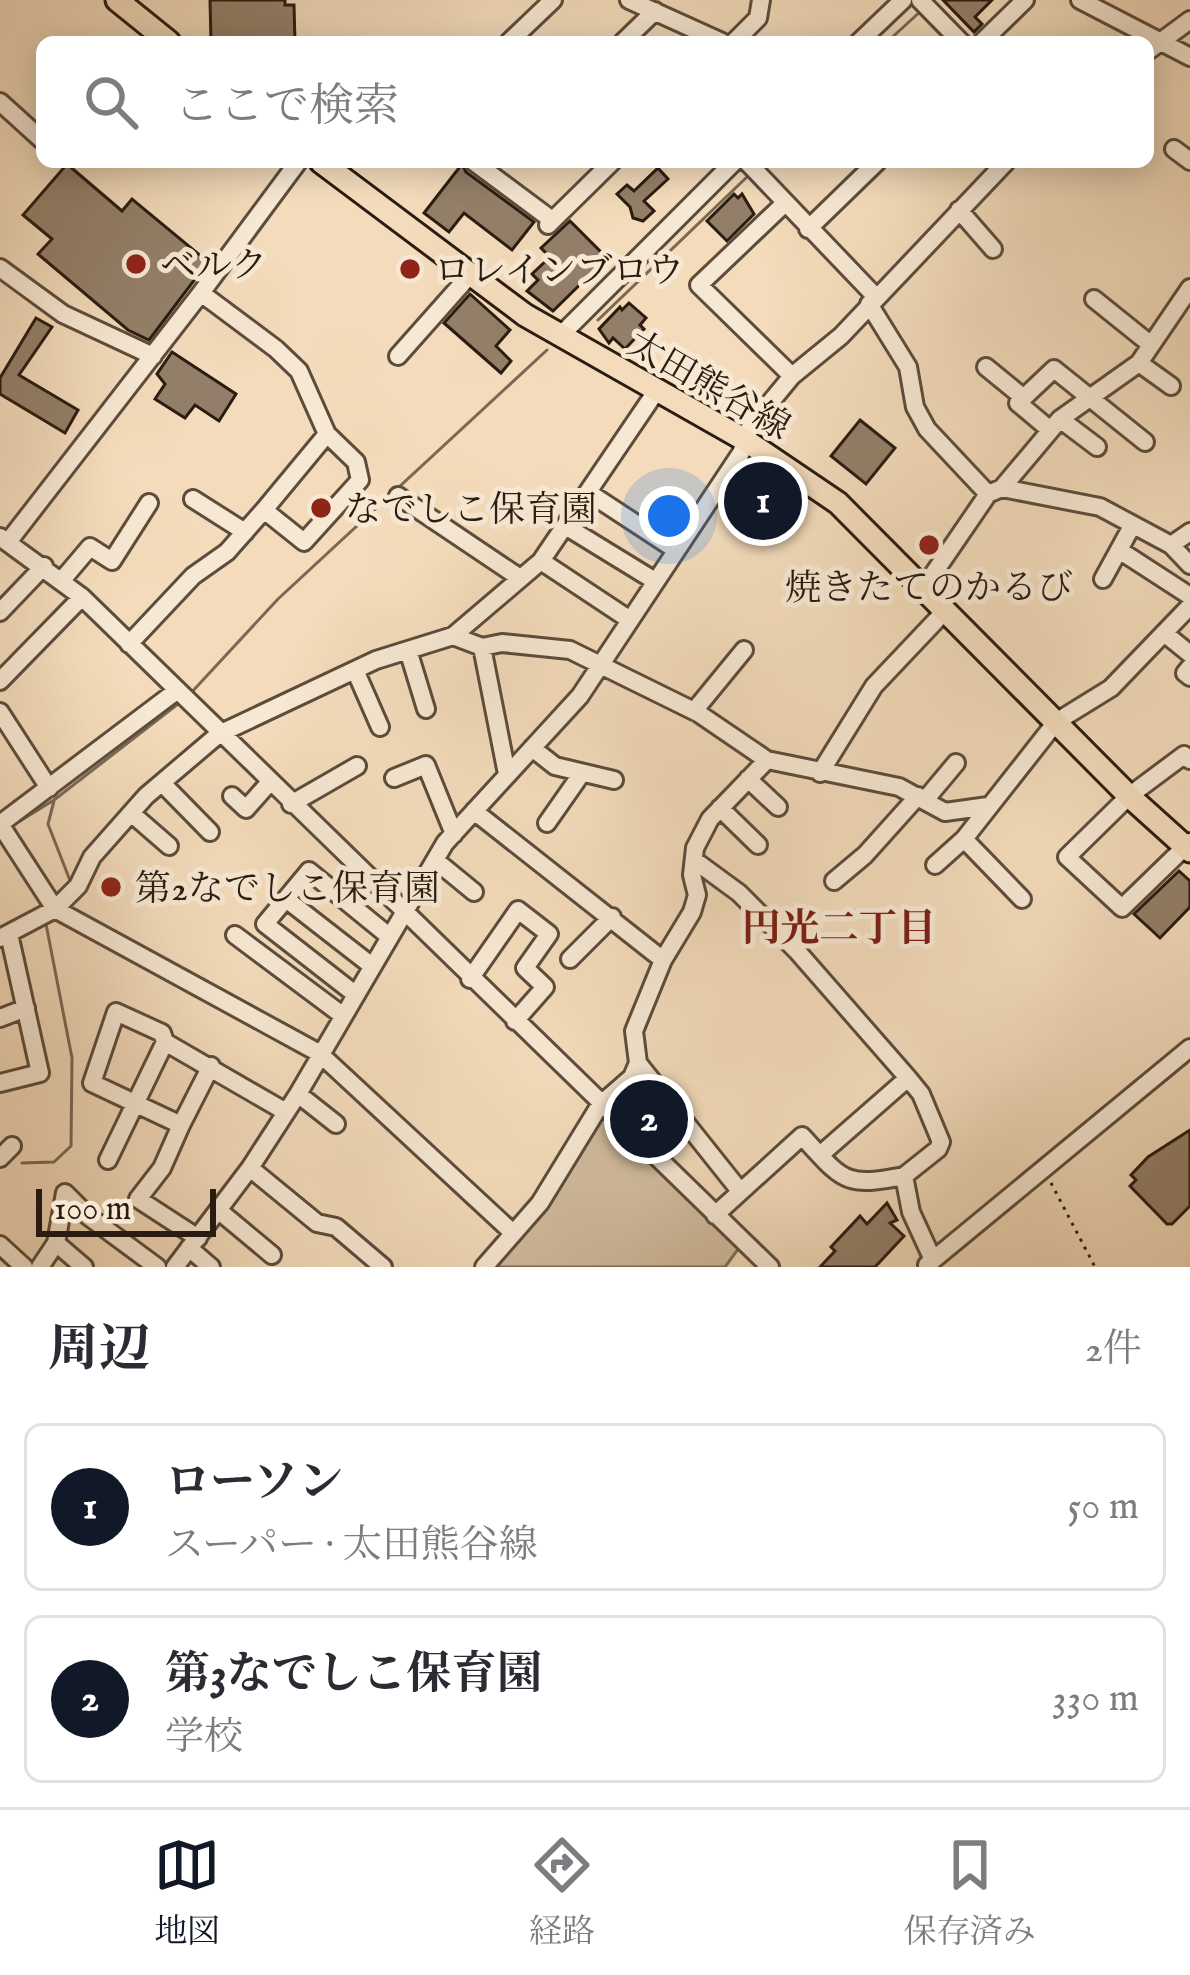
<!DOCTYPE html>
<html lang="ja">
<meta charset="utf-8">
<style>
body{margin:0;font-family:"IM FELL English","Noto Serif JP",serif;background:#f2f2f3;color:#2b2b33}
.scale{position:absolute;left:36px;bottom:30px;width:180px;box-sizing:border-box;padding-left:12px;border:6px solid #2a1c11;border-top:0;font-size:33px;line-height:42px;white-space:nowrap;color:#2a1c11;-webkit-text-stroke:9px #f7e8d3;paint-order:stroke}
.you{position:absolute;left:669px;top:516px;width:42px;height:42px;margin:-30px;border:9px solid #fff;border-radius:50%;background:#1a73e8;box-shadow:0 0 0 18px #1a73e833}
.badge{display:grid;place-items:center;width:78px;height:78px;border-radius:50%;background:#111827;color:#fff;font-size:39px;font-weight:700}
.pin{position:absolute;translate:-50% -50%;border:6px solid #fff;box-shadow:0 3px 12px #0006}
.list{margin:0;padding:0;list-style:none}
h2{display:flex;justify-content:space-between;align-items:center;height:156px;margin:0;padding:0 48px;font-size:51px}
h2 small{font-size:39px;font-weight:400;color:#7c7c81}
.list li{display:grid;grid-template-columns:78px 1fr auto;gap:36px;align-items:center;box-sizing:border-box;height:168px;margin:0 24px 24px;padding:0 24px;border:3px solid #e1e1e2;border-radius:18px}
.list b{display:block;font-size:45px;white-space:nowrap}
.list p{margin:0;font-size:39px;white-space:nowrap;color:#7c7c81}
.list em{font-size:39px;font-style:normal;color:#7c7c81}
.icon{flex:none;width:66px;height:66px;fill:none;stroke:currentColor;stroke-width:2;stroke-linecap:round;stroke-linejoin:round}
.map{position:relative;flex:none;width:1190px;height:1267px;overflow:hidden}
.search{position:absolute;background:#fff;box-shadow:0 6px 30px #0003;left:36px;right:36px;top:36px;height:132px;display:flex;align-items:center;gap:30px;box-sizing:border-box;padding:0 42px;border-radius:18px;color:#7c7c81;font-size:45px}
.sheet{height:540px;background:#fff}
nav{display:flex;justify-content:space-around;align-items:center;box-sizing:border-box;height:168px;border-top:3px solid #e1e1e2;background:#fff;font-size:33px;color:#7c7c81}
nav a{display:grid;justify-items:center;gap:6px}
nav .on{color:#111827}
.map>svg:first-child{display:block}
</style>
<div class="map">
<svg width="1190" height="1267" viewBox="0 0 1190 1267">
<rect width="100%" height="100%" fill="#f3dbbb"/>
<filter id="stains"><feTurbulence type="fractalNoise" baseFrequency=".00167" numOctaves="4"/><feColorMatrix values="0 0 0 0 .2 0 0 0 0 .09 0 0 0 0 .02 0 0 0 .5 -.17"/></filter>
<radialGradient id="worn" r=".72"><stop offset=".6" stop-color="#630" stop-opacity="0"/><stop offset="1" stop-color="#630" stop-opacity=".3"/></radialGradient>
<!-- green -->
<path fill="#d1bb9e" stroke="#7e6c58" stroke-width="3" d="M600,1114L739,1248L725,1267H491Z"/>
<g fill="none" stroke-linecap="round" stroke-linejoin="round">
<!-- stream -->
<path stroke="#7a6854" stroke-width="3" d="M887,42L922,10
M598,320L748,176
M190,694L278,599L547,350
M54,801L48,824L71,883
M12,826L54,800L178,704
M22,1163L54,1162L71,1146L72,1058L46,924"/>
</g>
<!-- building -->
<path fill="#937f69" stroke="#2a1c11" stroke-width="3" d="M210,0H285V5H294L295,42H211Z
M943,0H992L975,17L982,24L974,32Z
M67,164L122,211L132,199L208,262L149,340L128,330L38,254L52,239L23,215Z
M462,164L466,172L534,222L512,250L464,213L449,232L424,213Z
M658,168L668,179L644,201L654,211L643,221L633,218L630,207L617,194L627,185L634,191Z
M734,194L738,198L742,194L754,214L727,241L707,221Z
M570,221L607,258L553,311L527,291L538,280L532,274L550,257L541,248Z
M470,294L510,330L496,346L511,361L501,373L444,323Z
M629,303L646,318L640,325L644,329L625,349L613,338L609,343L599,329L620,307L622,310Z
M36,318L52,327L19,375L78,410L65,433L0,394V378Z
M172,352L236,394L219,421L195,405L185,418L155,399L165,384L157,374Z
M860,420L895,448L866,484L831,456Z
M1179,871L1190,881V907L1160,938L1134,914Z
M1190,1130V1206L1172,1224H1167L1130,1186L1136,1180L1131,1175L1148,1157Z
M887,1203L897,1220L890,1223L904,1236L875,1267H820L835,1251L831,1247L860,1216L867,1224Z"/>
<g fill="none" stroke-linecap="round" stroke-linejoin="round">
<!-- minor casing -->
<g stroke="#5c4c3c" stroke-width="22">
<path id="minor" d="M629,0L722,42
M920,0L961,42
M1080,0L1190,57
M509,42L553,0
M623,42L655,11
M734,42L758,18L761,0
M859,42L903,0
M982,42L1025,0
M1148,51L1190,20
M0,102L42,140
M1174,149L1190,161
M474,162L552,220
M747,162L876,297
M784,204L699,285L792,376
M959,210L993,249
M548,225L612,162
M808,229L877,162
M0,268L63,314L153,356
M201,293L276,349L299,371L327,434L356,462L360,480L304,542L264,510L327,434
M1094,299L1150,344
M869,304L908,367L915,407L927,429L988,494
M560,336L734,162
M398,356L469,276
M1139,363L1171,386
M986,367L1024,398
M1060,419L1097,447
M1049,429L1018,403L1054,369L1145,442
M1002,488L1100,507L1171,545L1190,565
M589,493L676,550
M398,496L520,578
M193,499L245,532
M567,527L655,581
M0,537L82,597L770,1267
M8,542L201,293L298,162
M1171,545L1190,532
M1119,550L1190,596
M541,561L630,620
M1103,579L1132,526
M62,580L90,547L112,561L149,503
M923,589L988,494L1002,488L1060,419L1139,363L1190,288
M0,612L44,566
M1164,633L1190,654
M453,636L482,647L502,643L570,650L698,713L767,760L899,787L945,812L988,806
M129,644L193,576L227,552L264,510
M482,647L507,774
M408,650L426,709
M1190,667L1185,673L1190,677
M355,670L380,727
M0,681L82,597
M175,692L0,824L55,909L319,1053L513,1233
M694,711L744,650
M0,712L49,788
M532,748L555,766L614,780
M1190,760L1184,755L1129,796L1067,857L1122,908L1190,842
M820,773L874,686L945,611
M394,778L426,765L454,834
M748,779L778,807
M162,783L210,832
M232,796L246,809L269,783
M925,800L956,763
M291,804L357,766
M720,808L758,845
M474,811L663,960
M131,813L169,846
M547,823L582,773
M964,839L1022,899
M435,860L474,892
M694,860L739,893L797,951L908,1078L921,1094L941,1142L938,1149L904,1176L911,1212L933,1260
M935,865L964,839L1056,722L1111,688L1190,606
M834,881L865,855L918,796
M286,899L372,966
M235,935L342,1015
M0,938L55,909L78,886L92,857L146,796L219,734L376,660L453,636L541,561L657,390
M570,959L612,917
M470,979L518,910L549,934L525,968L545,987L515,1021
M355,994L265,924L309,871L390,937
M0,1018L26,1008
M638,1063L740,1191
M0,1083L40,1073L9,934
M298,1094L336,1124
M181,1125L211,1066
M820,1155L908,1078
M0,1158L12,1146
M108,1160L165,1042
M250,1168L317,1223L336,1227L383,1267
M218,1210L272,1255
M715,1215L802,1136C843,1180 843,1188 904,1176
M198,1238L138,1199L162,1168L181,1125L92,1083L116,1012L162,1033L165,1042L286,1112
M56,1243L84,1267
M0,1245L24,1267
M189,1248L211,1267
M927,1265L1190,1048
M40,1267L56,1243L65,1193L88,1216L157,1267
M175,1267L250,1168L298,1094L445,843L580,696L741,453L750,427L792,376L841,336L1006,162
M484,1267L540,1203L600,1105L632,1077L638,1063L634,1031L663,960L692,912L697,895L692,875L695,848L710,819L767,760"/>
</g>
<!-- major casing -->
<g stroke="#2a1c11" stroke-width="27">
<path id="major" d="M117,0L169,42
M321,162L525,315L745,440L838,503L1129,796L1190,851"/>
</g>
<!-- path -->
<path stroke="#2a1c11" stroke-width="3" stroke-dasharray="3 6" stroke-linecap="butt" d="M1051,1183L1095,1267"/>
<!-- minor -->
<use href="#minor" stroke="#f7e8d3" stroke-width="16"/>
<!-- major -->
<use href="#major" stroke="#f3dbbb" stroke-width="21"/>
</g>
<!-- markers -->
<g fill="#8f2418" stroke="#f7e8d3" stroke-width="4.5">
<circle cx="136" cy="264" r="12"/>
<circle cx="410" cy="269" r="12"/>
<circle cx="321" cy="508" r="12"/>
<circle cx="929" cy="545" r="12"/>
<circle cx="111" cy="887" r="12"/>
</g>
<g text-anchor="middle" stroke-width="10" stroke-linejoin="round" paint-order="stroke">
<!-- poi labels -->
<g font-size="36" fill="#2a1c11" stroke="#f7e8d3" text-anchor="start">
<text x="160" y="277">ベルク</text>
<text x="434" y="282">ロレインブロウ</text>
<text x="345" y="521">なでしこ保育園</text>
<text x="929" y="599" text-anchor="middle">焼きたてのかるび</text>
<text x="135" y="900">第2なでしこ保育園</text>
</g>
<!-- street labels -->
<g font-size="36" fill="#2a1c11" stroke="#f7e8d3">
<text transform="translate(710 384) rotate(30)" y="13">太田熊谷線</text>
</g>
<!-- neighbourhood labels -->
<g font-size="39" font-weight="bold" fill="#7a1f14" stroke="#f7e8d3">
<text x="839" y="941">円光二丁目</text>
</g>
</g>
<rect width="100%" height="100%" filter="url(#stains)"/>
<rect width="100%" height="100%" fill="url(#worn)"/>
</svg>
<div class="scale">100 m</div>
<div class="you"></div>
<div class="pin badge" style="left:763px;top:501px">1</div>
<div class="pin badge" style="left:649px;top:1119px">2</div>
<div class="search"><svg class="icon" aria-label="search" viewBox="0 0 24 24"><circle cx="10" cy="10" r="6"/><path d="M15 15l6 6"/></svg>ここで検索</div>
</div>
<section class="sheet">
<h2>周辺<small>2件</small></h2>
<ul class="list">
<li><span class="badge">1</span><div><b>ローソン</b><p>スーパー · 太田熊谷線</p></div><em>50 m</em></li>
<li><span class="badge">2</span><div><b>第3なでしこ保育園</b><p>学校</p></div><em>330 m</em></li>
</ul>
</section>
<nav>
<a class="on"><svg class="icon" aria-label="map" viewBox="0 0 24 24"><path d="M3 6l6-2 6 2 6-2v14l-6 2-6-2-6 2zM9 4v14M15 6v14"/></svg>地図</a>
<a><svg class="icon" aria-label="directions" viewBox="0 0 24 24"><path d="M12 3l9 9-9 9-9-9zM9 14v-3h6M13 9l2 2-2 2"/></svg>経路</a>
<a><svg class="icon" aria-label="saved" viewBox="0 0 24 24"><path d="M7 4h10v16l-5-4-5 4z"/></svg>保存済み</a>
</nav>
